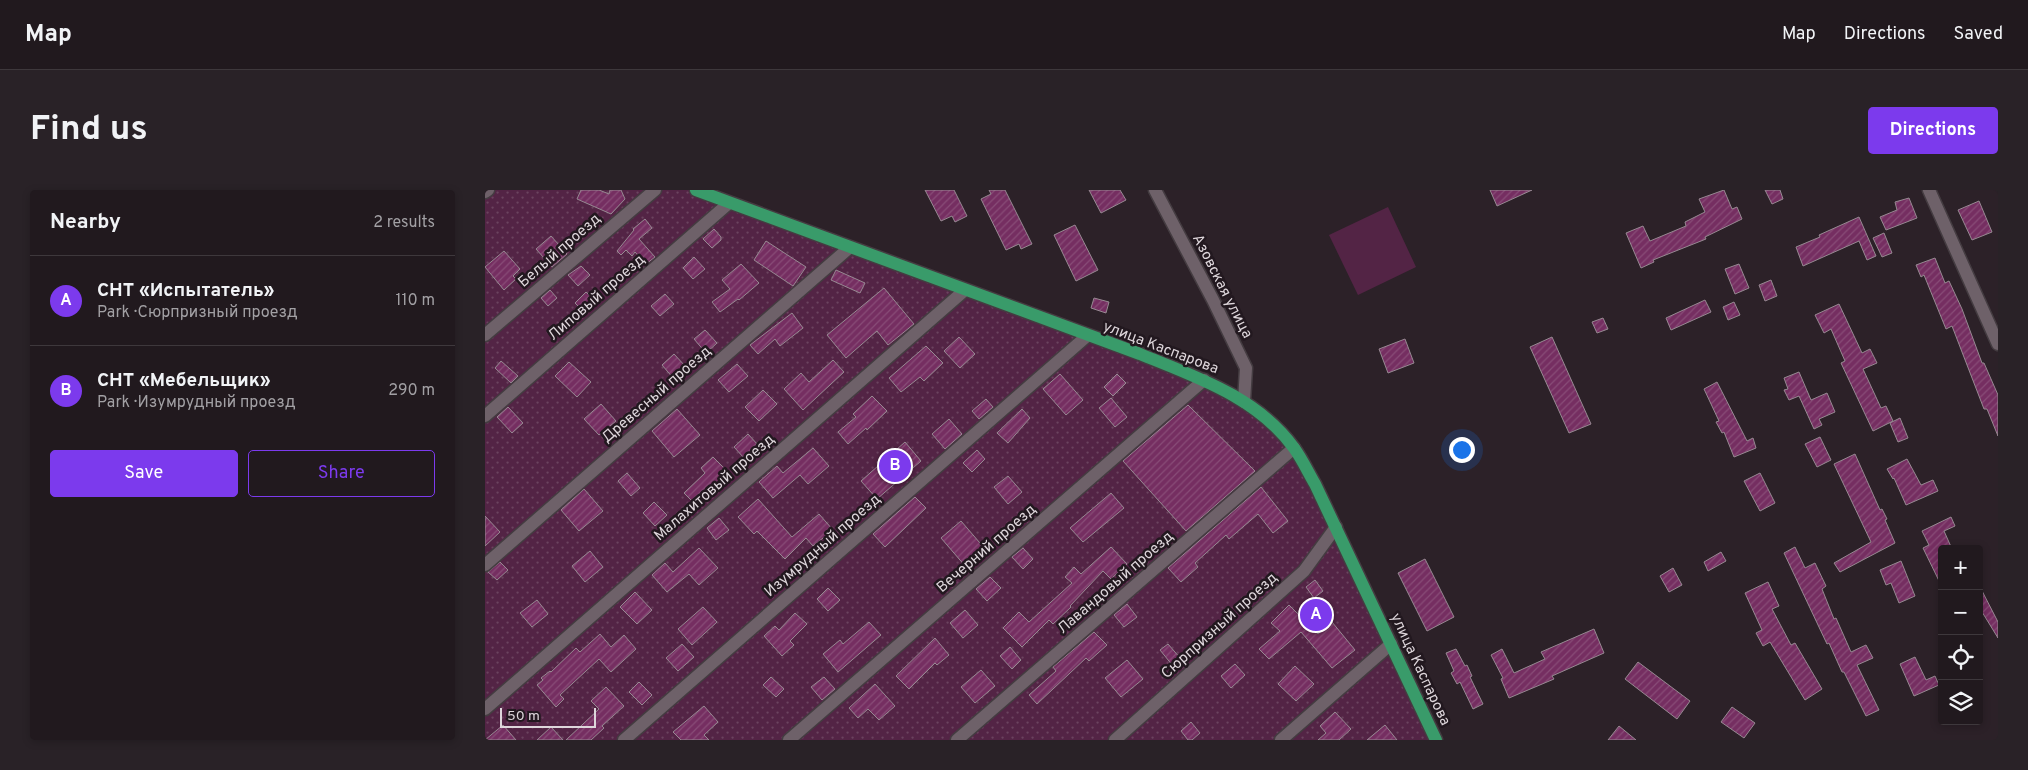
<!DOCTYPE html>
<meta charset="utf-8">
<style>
body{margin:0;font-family:Overpass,sans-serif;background:#292227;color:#f1f3f6}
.controls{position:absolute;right:15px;bottom:15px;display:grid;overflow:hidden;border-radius:5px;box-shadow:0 2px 8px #0003}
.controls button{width:45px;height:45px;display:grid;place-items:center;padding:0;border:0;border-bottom:1px solid #3e383c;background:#21191e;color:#f1f3f6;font:25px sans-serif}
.scale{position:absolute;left:15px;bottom:12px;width:96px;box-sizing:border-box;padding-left:5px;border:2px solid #ded6db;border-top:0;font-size:14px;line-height:18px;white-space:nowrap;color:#ded6db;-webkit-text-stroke:4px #22181f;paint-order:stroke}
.you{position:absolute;left:976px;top:259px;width:18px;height:18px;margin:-12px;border:4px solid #fff;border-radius:50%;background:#1a73e8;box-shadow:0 0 0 8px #1a73e833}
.badge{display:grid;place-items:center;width:32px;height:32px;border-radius:50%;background:#7c3aed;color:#fff;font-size:16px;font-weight:700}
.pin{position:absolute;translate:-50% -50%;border:2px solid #fff;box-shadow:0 1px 5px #0006}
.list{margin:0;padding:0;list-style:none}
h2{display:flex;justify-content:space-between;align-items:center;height:65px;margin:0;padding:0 20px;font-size:21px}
h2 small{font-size:16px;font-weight:400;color:#a2a0a4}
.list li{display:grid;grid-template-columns:32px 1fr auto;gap:15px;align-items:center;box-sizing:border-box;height:90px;padding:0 20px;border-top:1px solid #3e383c}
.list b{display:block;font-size:19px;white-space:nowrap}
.list p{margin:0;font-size:16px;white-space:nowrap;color:#a2a0a4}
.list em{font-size:16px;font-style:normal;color:#a2a0a4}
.actions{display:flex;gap:10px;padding:15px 20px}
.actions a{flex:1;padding:11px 0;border:1px solid #7c3aed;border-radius:5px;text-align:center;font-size:18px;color:#7c3aed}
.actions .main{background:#7c3aed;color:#fff}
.icon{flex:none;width:28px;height:28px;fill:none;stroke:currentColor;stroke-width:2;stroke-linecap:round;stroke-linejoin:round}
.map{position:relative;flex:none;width:1513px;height:550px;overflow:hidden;border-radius:5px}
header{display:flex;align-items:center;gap:30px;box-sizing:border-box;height:70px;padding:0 25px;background:#21191e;border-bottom:1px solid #3e383c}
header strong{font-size:24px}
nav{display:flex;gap:28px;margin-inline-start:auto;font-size:18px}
.intro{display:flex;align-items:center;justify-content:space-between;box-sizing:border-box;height:120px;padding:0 30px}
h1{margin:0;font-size:35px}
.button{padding:12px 22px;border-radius:5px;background:#7c3aed;color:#fff;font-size:18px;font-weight:700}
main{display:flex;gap:30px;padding:0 30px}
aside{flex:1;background:#21191e;border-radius:5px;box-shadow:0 2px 8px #0003}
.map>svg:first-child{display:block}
</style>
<header>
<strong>Map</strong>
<nav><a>Map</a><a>Directions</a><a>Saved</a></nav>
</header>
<div class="intro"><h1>Find us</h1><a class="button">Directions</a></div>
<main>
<aside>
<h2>Nearby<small>2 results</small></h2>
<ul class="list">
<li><span class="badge">A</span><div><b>СНТ «Испытатель»</b><p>Park · Сюрпризный проезд</p></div><em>110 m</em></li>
<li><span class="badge">B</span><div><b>СНТ «Мебельщик»</b><p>Park · Изумрудный проезд</p></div><em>290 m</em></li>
</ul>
<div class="actions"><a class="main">Save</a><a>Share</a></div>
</aside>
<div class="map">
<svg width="1513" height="550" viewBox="0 0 1513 550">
<defs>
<pattern id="garden-dots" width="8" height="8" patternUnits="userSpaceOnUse" patternTransform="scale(1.25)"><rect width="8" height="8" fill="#532445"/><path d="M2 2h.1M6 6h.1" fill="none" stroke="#6b435f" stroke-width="1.8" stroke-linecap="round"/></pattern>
<pattern id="building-hatch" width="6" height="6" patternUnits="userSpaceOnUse" patternTransform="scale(1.25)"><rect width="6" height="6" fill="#752e61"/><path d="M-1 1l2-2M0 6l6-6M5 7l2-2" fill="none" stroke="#884c77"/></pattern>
</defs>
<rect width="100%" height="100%" fill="#2c2128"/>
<!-- garden -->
<path fill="url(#garden-dots)" d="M0,0H211L747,204L809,258L951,550H0Z"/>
<!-- pitch -->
<path fill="#532445" d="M903,17L931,77L873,105L844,45Z"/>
<!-- building -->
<path fill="url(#building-hatch)" stroke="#978992" d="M96,0H114L124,4L125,0H136L140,9L126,24L92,9Z
M440,0H469L482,26L470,32L467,26L456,31Z
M504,0H520L547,54L536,59L534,54L521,60L496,9L506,4Z
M604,0H635L641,10L616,23Z
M1005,0H1047L1012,16Z
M1239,0L1247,19L1252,17L1257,29L1220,47L1221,49L1168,70L1169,72L1156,78L1141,43L1158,36L1165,51L1201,36L1200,32L1220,22L1214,9Z
M1280,0H1295L1298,9L1287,14Z
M1424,8L1432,28L1401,40L1395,27L1412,20L1410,12Z
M1494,11L1507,42L1487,50L1473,20Z
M1374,27L1391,66L1382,70L1374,51L1318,76L1311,57L1335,47L1334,45Z
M160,29L167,38L154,49L170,67L161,74L150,62L147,66L141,60L136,65L132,61L149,40L148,39Z
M590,35L613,80L591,91L569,45Z
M229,39L236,47V50L227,58L218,49Z
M1399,43L1407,63L1397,67L1388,48Z
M66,46L82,64L67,77L51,59Z
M281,51L321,77L308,96L269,70Z
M19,61L35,79L28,86L31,89L19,100L0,77Z
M209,67L220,79L208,89L198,78Z
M1450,68L1460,93L1464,91L1477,119L1497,173H1499L1513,205V246L1502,219H1499L1467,136L1461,139L1439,85L1436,87L1431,75Z
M256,74L274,93L254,110L253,109L235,122L227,112L245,99L237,90Z
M1254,74L1264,98L1250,104L1240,79Z
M96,76L105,85L93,96L83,85Z
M351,80L380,93L375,103L346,90Z
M1286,90L1292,106L1280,111L1274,95Z
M399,98L429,134L403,155L392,141L361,168L342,145Z
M65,100L72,108L63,116L56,108Z
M101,102L112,113L101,124L90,113Z
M180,104L189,114L175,126L166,116Z
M609,108L624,112L621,123L606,118Z
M1220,110L1226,122L1186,140L1181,128Z
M1249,112L1255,125L1243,130L1238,117Z
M1354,114L1377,163L1385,159L1392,173L1378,179L1396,218L1401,216L1408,231L1388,241L1356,173L1360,171L1346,139L1339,143L1330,125Z
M307,123L318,138L295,156L290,149L273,164L265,155Z
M1118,128L1123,139L1112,143L1107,132Z
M220,140L232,153L221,163L209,149Z
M474,147L490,164L475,178L459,161Z
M1067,147L1106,234L1084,243L1045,157Z
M920,149L929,173L903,183L894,159Z
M441,156L458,173L439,191L435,187L416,202L404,188Z
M189,164L201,177L189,189L177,175Z
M348,170L359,182L318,220L299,199L316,183L324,192Z
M16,171L33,186L26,193L10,178Z
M84,172L106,192L92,207L70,186Z
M252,174L263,186L244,202L233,190Z
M1314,182L1326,210L1342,203L1350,222L1334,229L1337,235L1329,239L1314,206L1304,210L1299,200L1303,199L1299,188Z
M575,184L598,210L581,225L558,199Z
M632,184L641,193L628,206L619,197Z
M1232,192L1262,251L1268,248L1271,258L1249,267L1239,242L1237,243L1231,232L1234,231L1219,199Z
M278,200L292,214L274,231L260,217Z
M387,206L402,221L382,240L381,238L363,254L353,242L371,227L368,224Z
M626,208L642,227L630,237L614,218Z
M501,209L508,217L494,229L487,221Z
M116,214L131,231L114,245L99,229Z
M703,215L770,281L701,341L638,271Z
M23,217L38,233L27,243L12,227Z
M192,219L215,245L189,267L167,241Z
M537,219L545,228L523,253L512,243Z
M1415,228L1423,248L1413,252L1405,233Z
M464,229L477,244L460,259L447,244Z
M263,244L273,255L259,268L249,257Z
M1335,247L1346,270L1332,277L1320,254Z
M420,252L436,271L392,309L376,291Z
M328,258L344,276L323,294L315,285L288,308L274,292L292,276L298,283Z
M492,260L500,269L487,282L478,273Z
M1370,264L1395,320L1397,319L1402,329L1400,330L1410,353L1355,382L1349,373L1386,352L1349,274Z
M228,267L245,284L212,316L199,303L220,283L216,278Z
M1422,269L1436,295L1448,290L1453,301L1421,315L1409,288L1408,289L1402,279Z
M142,283L155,298L146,306L133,291Z
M1275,283L1290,313L1275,321L1259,291Z
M523,286L537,302L523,314L509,297Z
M776,297L803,331L788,343L773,324L744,349L741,345L710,373L713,377L696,392L683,378Z
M99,299L118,321L94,341L76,320Z
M626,303L639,318L598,352L585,338Z
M430,307L441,318L400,357L388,344Z
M273,309L307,347L334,324L348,340L328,356L321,348L300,369L272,341L269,344L253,327Z
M169,312L182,325L170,336L158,323Z
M0,326L15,342L0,356Z
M1466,327L1470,336L1459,341L1467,359H1457V397L1438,358L1444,355L1437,341Z
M234,328L244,340L231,350L222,338Z
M476,331L501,360L481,377L456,348Z
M626,357L642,374L626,389L618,381L585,416L586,417L568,434L564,430L537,457L518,438L534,422L544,432L587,393L580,387L589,377L596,384Z
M1310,357L1320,378L1330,373L1341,396L1337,399L1349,429L1351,428L1366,462L1381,455L1388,468L1372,475L1394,520L1381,526L1359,482H1357L1344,453L1342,454L1299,363Z
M214,358L233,378L214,395L204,384L182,402L167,385L180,373L188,382Z
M538,358L548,369L538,379L527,367Z
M105,361L118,377L100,392L87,376Z
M1236,362L1241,371L1223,381L1219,372Z
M940,369L969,427L942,441L913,383Z
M1416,371L1430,406L1414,413L1406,393L1401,395L1395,380Z
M15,372L23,380L12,390L3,382Z
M1188,378L1197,395L1184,402L1175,386Z
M505,387L516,398L502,411L491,399Z
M830,390L838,401L829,408L821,397Z
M1283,392L1294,416L1287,419L1306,455L1310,453L1337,499L1320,510L1285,452L1278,456L1271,443L1277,440L1260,403Z
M1494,395L1513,432V448L1494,417Z
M343,398L355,410L343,421L332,409Z
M150,402L167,420L152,434L135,417Z
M52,410L63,424L47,437L35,423Z
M642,414L652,427L639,437L629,425Z
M804,415L833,444L847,432L870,460L847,478L816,442L784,469L774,459L795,441L786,433Z
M218,417L232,432L207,455L193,439Z
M480,420L493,435L478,448L465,433Z
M310,423L322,434L305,451L309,455L297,466L279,446L290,436L294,440Z
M384,432L396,445L353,482L338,464L355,450L358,454Z
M1109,439L1119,463L1067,486L1069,489L1024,508L1016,489L1018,488L1006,465L1017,459L1029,483L1060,469L1056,462Z
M609,442L622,455L604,471L601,468L552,514L544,505L571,481L568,477Z
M115,444L126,457L139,445L151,459L126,482L114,469L75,505L79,509L71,517L52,495L58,490L56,488L65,481L66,482L91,458L95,462Z
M450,448L464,465L452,475L450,473L424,499L411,486Z
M197,454L209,467L193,481L181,468Z
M683,454L696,469L688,476L675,460Z
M525,457L536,470L527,479L515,466Z
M971,459L980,476L982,475L987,486L985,487L998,514L988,519L975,492L972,494L966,483L969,481L961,463Z
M1430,467L1441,490L1450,486L1454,495L1429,506L1415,474Z
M642,470L658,489L636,507L620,488Z
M1153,472L1205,511L1192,529L1140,489Z
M750,474L760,485L746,498L736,486Z
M810,476L829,494L811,511L793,494Z
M496,480L510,496L490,513L476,497Z
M286,487L299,499L291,507L278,495Z
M339,487L350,499L337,510L326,497Z
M154,492L167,505L157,515L144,502Z
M390,494L410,516L394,530L383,519L373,528L364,518Z
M121,497L139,516L117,536L119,538L106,550H81L114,519L106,511Z
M219,516L233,532L219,545L224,550H196L188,542Z
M1247,517L1270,533L1259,548L1236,532Z
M850,522L866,539L854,550H833L841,543L835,536Z
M706,532L715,543L707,550H703L696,541Z
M18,535L31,550H0Z
M900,535L912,550H882Z
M1134,536L1151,550H1123Z
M66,537L78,550H52Z"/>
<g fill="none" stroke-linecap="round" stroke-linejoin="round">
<!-- street casing -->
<g stroke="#443c41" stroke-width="15">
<path id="street" d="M670,0L728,110L761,178L759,212
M0,2L3,0
M0,145L170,0
M0,226L244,13
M0,375L364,58
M0,519L480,100
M139,550L602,146
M304,550L719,190
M472,550L809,258
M630,550L819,381L851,337
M796,550L906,454"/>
</g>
<!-- secondary casing -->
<g stroke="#443c41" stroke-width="15">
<path id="secondary" d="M1444,0L1513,154"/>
</g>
<!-- primary casing -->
<g stroke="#443c41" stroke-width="15">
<path id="primary" d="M211,0L655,164C711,187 772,207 809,258C817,269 823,282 830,294L951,550"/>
</g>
<!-- street -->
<use href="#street" stroke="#6e6169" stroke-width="12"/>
<!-- secondary -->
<use href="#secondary" stroke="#6e6169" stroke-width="12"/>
<!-- primary -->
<use href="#primary" stroke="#399b6a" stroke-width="12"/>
</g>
<g text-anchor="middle" stroke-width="5" stroke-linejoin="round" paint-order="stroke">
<!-- street labels -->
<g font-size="15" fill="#ded6db" stroke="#22181f">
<text transform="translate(74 60) rotate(-41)" y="5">Белый проезд</text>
<text transform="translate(738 96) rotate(63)" y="5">Азовская улица</text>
<text transform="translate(111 107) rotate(-41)" y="5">Липовый проезд</text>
<text transform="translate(676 157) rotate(21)" y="5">улица Каспарова</text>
<text transform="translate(171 204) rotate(-41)" y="5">Древесный проезд</text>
<text transform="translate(229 297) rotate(-41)" y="5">Малахитовый проезд</text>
<text transform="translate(337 355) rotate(-41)" y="5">Изумрудный проезд</text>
<text transform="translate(501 358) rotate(-41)" y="5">Вечерний проезд</text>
<text transform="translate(630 392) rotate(-41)" y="5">Лавандовый проезд</text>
<text transform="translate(734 435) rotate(-42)" y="5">Сюрпризный проезд</text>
<text transform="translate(936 479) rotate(65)" y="5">улица Каспарова</text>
</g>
</g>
</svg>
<div class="controls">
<button>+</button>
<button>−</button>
<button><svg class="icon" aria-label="locate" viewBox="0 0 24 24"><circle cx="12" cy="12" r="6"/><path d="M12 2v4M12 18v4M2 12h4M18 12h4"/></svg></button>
<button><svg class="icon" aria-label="layers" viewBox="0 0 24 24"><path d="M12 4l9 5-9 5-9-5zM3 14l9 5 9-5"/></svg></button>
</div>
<div class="scale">50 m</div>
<div class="you"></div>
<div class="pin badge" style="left:831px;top:425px">A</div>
<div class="pin badge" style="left:410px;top:276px">B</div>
</div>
</main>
